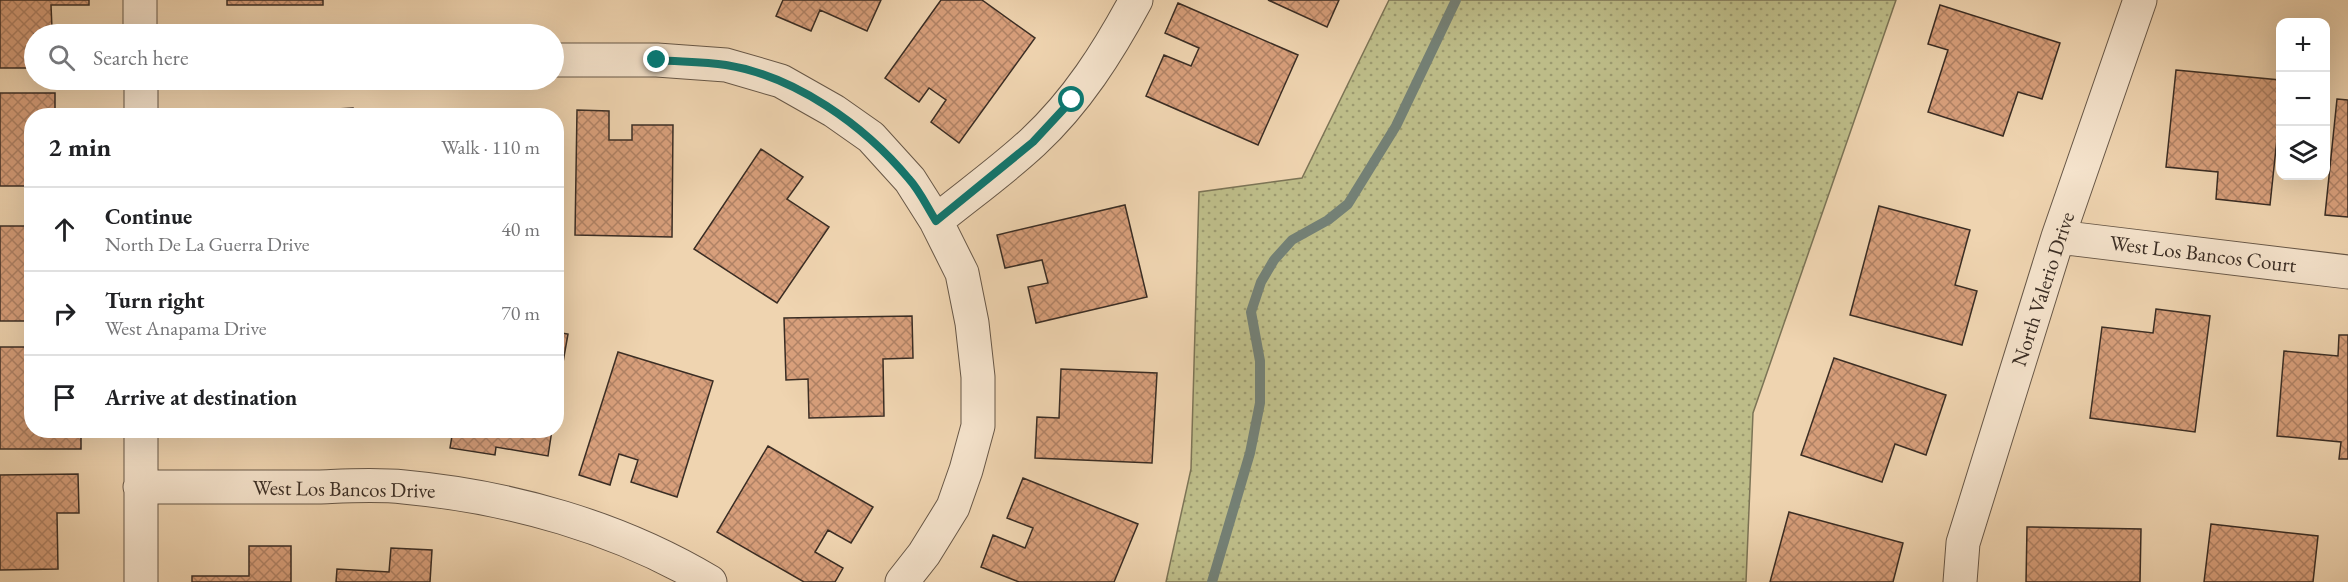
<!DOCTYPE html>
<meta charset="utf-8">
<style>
body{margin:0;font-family:"EB Garamond",serif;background:#f6f6f6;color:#202124}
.controls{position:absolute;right:18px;top:18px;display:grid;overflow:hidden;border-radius:12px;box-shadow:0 6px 24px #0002}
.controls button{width:54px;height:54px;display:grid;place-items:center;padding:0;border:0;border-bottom:2px solid #e0e0e0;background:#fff;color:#202124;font:30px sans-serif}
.stop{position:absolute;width:18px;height:18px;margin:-14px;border:4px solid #0f766e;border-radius:50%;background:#fff}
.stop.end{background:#0f766e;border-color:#fff;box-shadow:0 2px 6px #0008}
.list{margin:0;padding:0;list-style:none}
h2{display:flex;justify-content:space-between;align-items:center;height:78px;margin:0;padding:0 24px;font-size:26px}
h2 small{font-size:20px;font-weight:400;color:#757577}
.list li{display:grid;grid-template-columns:39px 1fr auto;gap:18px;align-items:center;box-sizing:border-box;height:84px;padding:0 24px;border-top:2px solid #e0e0e0}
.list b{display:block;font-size:22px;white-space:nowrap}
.list p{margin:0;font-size:20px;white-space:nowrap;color:#757577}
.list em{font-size:20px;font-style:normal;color:#757577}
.icon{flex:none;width:33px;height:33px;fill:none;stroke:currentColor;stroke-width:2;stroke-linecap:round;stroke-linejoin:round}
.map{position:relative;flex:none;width:2348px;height:582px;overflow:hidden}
.search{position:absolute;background:#fff;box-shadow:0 6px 24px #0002;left:24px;top:24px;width:540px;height:66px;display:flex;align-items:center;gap:15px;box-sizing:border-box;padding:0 21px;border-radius:33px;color:#757577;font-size:22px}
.panel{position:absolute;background:#fff;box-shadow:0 6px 24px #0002;left:24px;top:108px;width:540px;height:330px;border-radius:24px}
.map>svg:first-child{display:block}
</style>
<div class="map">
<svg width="2348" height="582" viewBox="0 0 2348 582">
<defs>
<pattern id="grass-dots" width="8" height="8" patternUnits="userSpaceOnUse" patternTransform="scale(1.5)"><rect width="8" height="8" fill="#bdbc88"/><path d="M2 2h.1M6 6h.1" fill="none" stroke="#9b996f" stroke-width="1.8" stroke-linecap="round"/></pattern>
<pattern id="building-cross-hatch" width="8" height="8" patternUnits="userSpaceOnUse" patternTransform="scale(1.5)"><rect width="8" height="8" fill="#d89f7b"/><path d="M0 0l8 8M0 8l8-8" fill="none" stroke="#b08265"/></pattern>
</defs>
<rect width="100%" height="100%" fill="#efd4b0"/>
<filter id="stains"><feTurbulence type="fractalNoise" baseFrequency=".00333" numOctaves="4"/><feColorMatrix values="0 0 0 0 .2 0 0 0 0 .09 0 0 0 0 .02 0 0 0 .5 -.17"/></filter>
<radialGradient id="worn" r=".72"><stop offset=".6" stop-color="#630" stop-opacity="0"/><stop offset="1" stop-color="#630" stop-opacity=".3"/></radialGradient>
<!-- grass -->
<path fill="url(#grass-dots)" stroke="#7c7456" stroke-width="1.5" d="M1389,0H1896L1753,413L1746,582H1166L1191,469L1199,192L1302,178Z"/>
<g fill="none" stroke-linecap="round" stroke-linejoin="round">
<!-- stream -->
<path stroke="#748075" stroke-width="10" d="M1212,582L1250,453L1260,403V361L1251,312L1261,282L1274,260L1292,240L1328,220L1348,204L1396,126L1456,0"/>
</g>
<!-- building -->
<path fill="url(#building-cross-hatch)" stroke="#3a2d24" stroke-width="1.5" d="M0,0H89V5H51L52,29H77V34H34V68H0Z
M227,0H323V5H227Z
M783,0H881L867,31L820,10L811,31L776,16Z
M941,0H982L1035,38L959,143L931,122L946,100L929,88L919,102L885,78Z
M1268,0H1339L1327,27Z
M1178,3L1298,55L1258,145L1146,96L1164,55L1191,66L1199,48L1165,33Z
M1940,5L2060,43L2042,99L2018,92L2003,136L1928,112L1948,50L1928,44Z
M2176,70L2280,80V110L2270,205L2216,199L2218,172L2166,167Z
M0,93H55V116H32V186H0Z
M2337,99L2348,100V217L2325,215Z
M353,108V116H320V110Z
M577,110L609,111V140H632V125H673L672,237L575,235Z
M761,149L803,177L787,199L829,227L777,303L694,249Z
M1125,205L1147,297L1036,323L1028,287L1048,283L1042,260L1005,268L997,235Z
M1879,206L1970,230L1955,285L1977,291L1962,345L1850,315Z
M0,226H32V321H0Z
M2156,309L2210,316L2195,432L2090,418L2102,327L2153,333Z
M912,316L913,358L883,359L884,416L809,418L808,379L786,380L784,318Z
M556,332L568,334L556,402Z
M2339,335H2348V459H2339L2341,442L2277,436L2284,351L2338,356Z
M0,347H32V430H81V449H0Z
M618,352L713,381L677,497L631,482L638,460L619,454L610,485L579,475Z
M1834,358L1946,395L1926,455L1895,444L1882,482L1801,455Z
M1061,369L1157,373L1152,463L1035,458L1037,417L1059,418Z
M453,430H552L548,456L496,447L495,455L450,448Z
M768,446L873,507L851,543L828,530L815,552L843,568L835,582H804L717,532Z
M78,474L79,513H57L58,569L0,570V475Z
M1023,478L1138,524L1114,582H1019L981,567L993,535L1025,548L1033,528L1007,518Z
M1789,512L1903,543L1893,582H1770Z
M2211,524L2318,536L2313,582H2204Z
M2027,527L2141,529L2140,582H2026Z
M249,546H291V582H192V576H249Z
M391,548L432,550L430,582H336L337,569L389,572Z"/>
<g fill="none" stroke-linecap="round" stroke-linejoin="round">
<!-- minor casing -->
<g stroke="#675747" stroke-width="35">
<path id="minor" d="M140,0V34
M554,60H657L726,65L781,81L834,111L871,137L910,180L936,221L962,273L972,323L978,377V426L966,470L953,507L924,554L902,582
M141,116V80
M936,221C968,195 1003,170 1033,142C1077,101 1108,52 1136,0
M2058,237L2348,272
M141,430V582
M140,487C200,487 259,487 318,487C346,486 376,484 404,487C511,497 618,527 710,582
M1960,582L1963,543L2058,237L2140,0"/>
</g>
<!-- minor -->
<use href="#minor" stroke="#f5e3cc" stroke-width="33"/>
</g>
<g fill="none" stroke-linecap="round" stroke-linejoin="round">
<!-- route -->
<path stroke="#0f766e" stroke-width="8" d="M657,60C679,62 703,61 726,65C795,76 864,125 909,179C920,191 927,207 936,221L1033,142L1072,100"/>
</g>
<g text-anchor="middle" stroke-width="6" stroke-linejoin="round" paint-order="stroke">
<!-- street labels -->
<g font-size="21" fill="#3a2d24" stroke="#f5e3cc">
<text transform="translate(2203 254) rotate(7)" y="7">West Los Bancos Court</text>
<text transform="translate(2043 289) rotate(-72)" y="7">North Valerio Drive</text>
<text transform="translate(344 489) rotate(1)" y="7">West Los Bancos Drive</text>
</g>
</g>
<rect width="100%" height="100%" filter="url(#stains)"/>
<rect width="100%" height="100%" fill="url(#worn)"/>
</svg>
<div class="controls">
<button>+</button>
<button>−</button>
<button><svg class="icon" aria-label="layers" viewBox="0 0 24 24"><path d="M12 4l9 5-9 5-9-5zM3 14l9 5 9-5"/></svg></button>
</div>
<div class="stop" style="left:1072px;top:100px"></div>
<div class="stop end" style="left:657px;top:60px"></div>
<div class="search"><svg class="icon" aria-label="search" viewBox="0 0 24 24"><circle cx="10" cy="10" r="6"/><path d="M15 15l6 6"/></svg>Search here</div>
<section class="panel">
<h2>2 min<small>Walk · 110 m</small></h2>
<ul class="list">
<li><svg class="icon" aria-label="ahead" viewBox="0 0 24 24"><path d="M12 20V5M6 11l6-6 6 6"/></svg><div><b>Continue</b><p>North De La Guerra Drive</p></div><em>40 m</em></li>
<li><svg class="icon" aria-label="right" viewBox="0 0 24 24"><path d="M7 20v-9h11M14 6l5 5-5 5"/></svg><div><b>Turn right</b><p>West Anapama Drive</p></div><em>70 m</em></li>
<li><svg class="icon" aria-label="arrive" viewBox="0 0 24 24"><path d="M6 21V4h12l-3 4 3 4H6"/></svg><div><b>Arrive at destination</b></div></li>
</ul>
</section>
</div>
